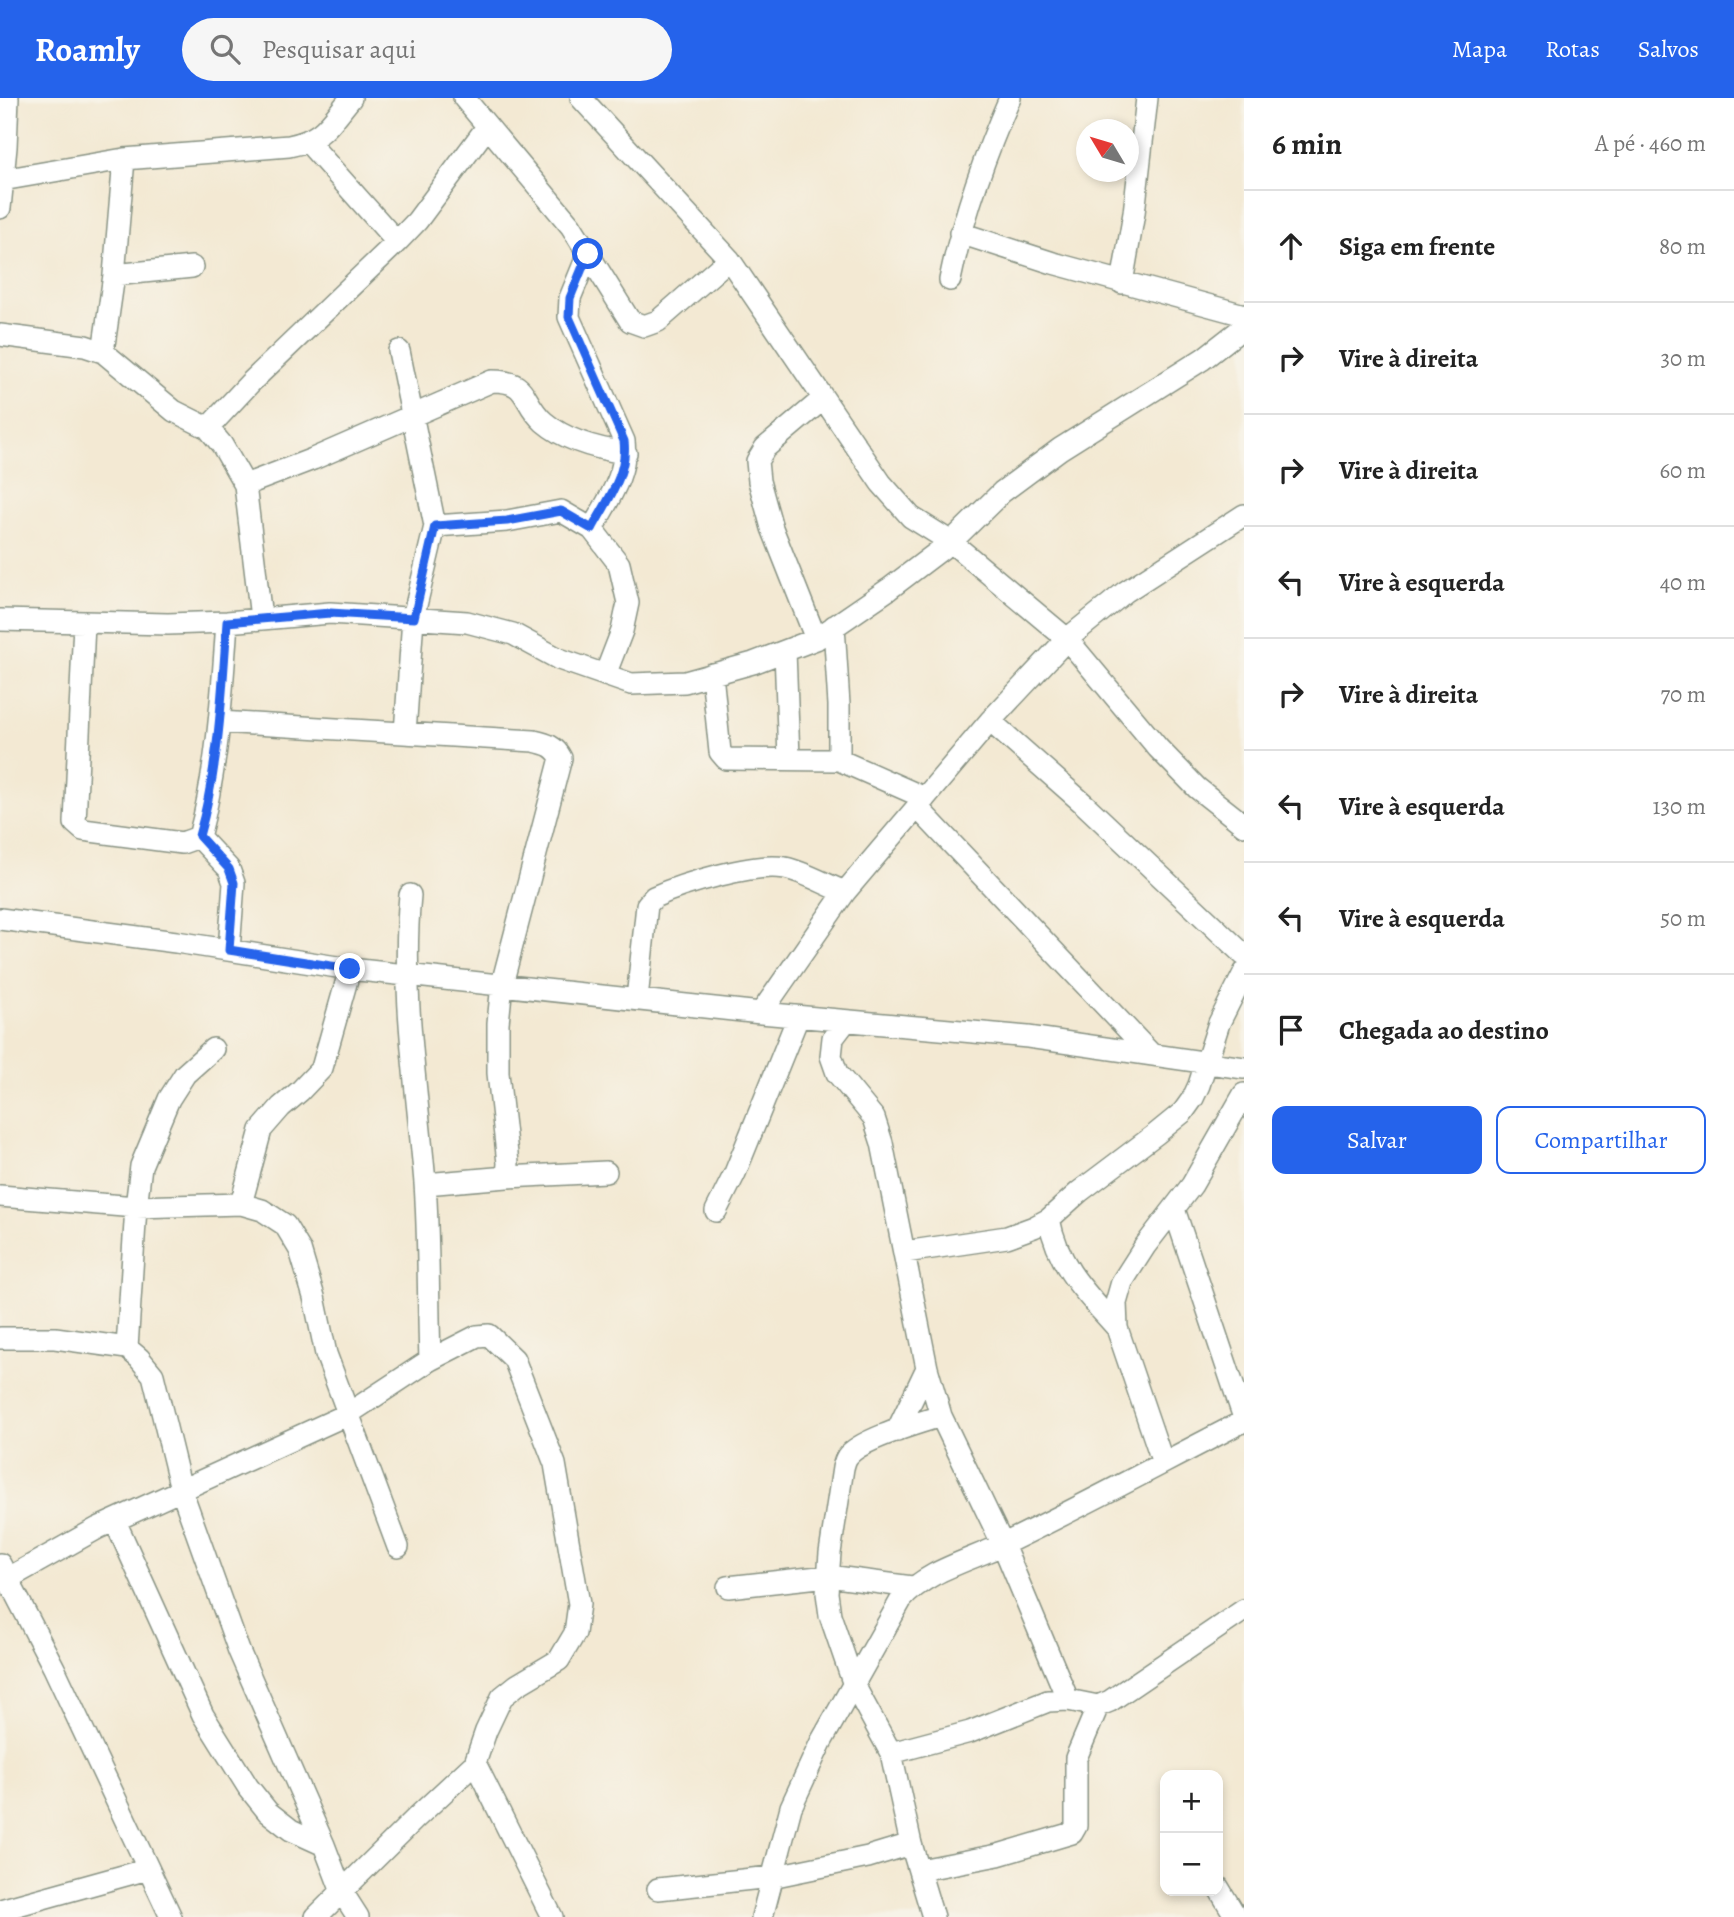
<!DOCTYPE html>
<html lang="pt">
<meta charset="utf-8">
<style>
body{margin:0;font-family:Alegreya,serif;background:#f6f6f6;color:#222}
.controls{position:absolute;right:21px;bottom:21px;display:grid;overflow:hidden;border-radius:14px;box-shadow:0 4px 10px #0003}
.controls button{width:63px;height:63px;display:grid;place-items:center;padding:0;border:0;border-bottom:2px solid #e0e0e0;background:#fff;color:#222;font:35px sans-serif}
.compass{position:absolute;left:1076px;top:21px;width:63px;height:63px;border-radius:50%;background:#fff;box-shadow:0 4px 10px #0003;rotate:308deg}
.stop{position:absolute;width:21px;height:21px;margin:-16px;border:5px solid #2563eb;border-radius:50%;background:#fff}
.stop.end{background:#2563eb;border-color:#fff;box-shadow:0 2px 7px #0008}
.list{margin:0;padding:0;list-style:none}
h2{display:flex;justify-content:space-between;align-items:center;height:91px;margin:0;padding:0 28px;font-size:30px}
h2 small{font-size:23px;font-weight:400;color:#767676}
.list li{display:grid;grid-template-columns:46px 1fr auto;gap:21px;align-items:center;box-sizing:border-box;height:112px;padding:0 28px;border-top:2px solid #e0e0e0}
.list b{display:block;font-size:26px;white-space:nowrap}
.list em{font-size:23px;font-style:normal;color:#767676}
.actions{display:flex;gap:14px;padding:21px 28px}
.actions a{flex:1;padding:16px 0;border:2px solid #2563eb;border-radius:14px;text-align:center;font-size:24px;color:#2563eb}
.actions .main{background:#2563eb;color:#fff}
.icon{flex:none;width:38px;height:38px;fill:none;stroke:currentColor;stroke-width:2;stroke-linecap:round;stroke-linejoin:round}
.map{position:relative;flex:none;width:1244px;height:1819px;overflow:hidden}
header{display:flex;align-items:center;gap:42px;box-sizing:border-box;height:98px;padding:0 35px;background:#2563eb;color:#fff}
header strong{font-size:33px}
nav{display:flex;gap:38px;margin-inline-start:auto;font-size:24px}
.search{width:490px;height:63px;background:#f6f6f6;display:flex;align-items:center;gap:18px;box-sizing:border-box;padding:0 24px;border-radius:38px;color:#767676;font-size:26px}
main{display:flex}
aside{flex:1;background:#fff}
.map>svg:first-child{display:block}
</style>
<header>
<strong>Roamly</strong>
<div class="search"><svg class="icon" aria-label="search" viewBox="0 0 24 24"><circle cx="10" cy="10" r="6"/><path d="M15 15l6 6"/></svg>Pesquisar aqui</div>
<nav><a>Mapa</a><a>Rotas</a><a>Salvos</a></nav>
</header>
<main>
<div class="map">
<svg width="1244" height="1819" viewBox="0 0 1244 1819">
<rect width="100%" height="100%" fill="#f7f3e8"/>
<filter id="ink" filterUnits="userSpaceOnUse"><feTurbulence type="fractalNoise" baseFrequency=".0143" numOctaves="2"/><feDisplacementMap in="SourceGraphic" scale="14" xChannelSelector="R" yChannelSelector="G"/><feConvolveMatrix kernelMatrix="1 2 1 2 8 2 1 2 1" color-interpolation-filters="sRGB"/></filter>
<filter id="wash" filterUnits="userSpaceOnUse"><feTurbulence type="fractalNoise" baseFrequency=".00686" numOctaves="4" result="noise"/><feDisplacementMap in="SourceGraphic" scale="28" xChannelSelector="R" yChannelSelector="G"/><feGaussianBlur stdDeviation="1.57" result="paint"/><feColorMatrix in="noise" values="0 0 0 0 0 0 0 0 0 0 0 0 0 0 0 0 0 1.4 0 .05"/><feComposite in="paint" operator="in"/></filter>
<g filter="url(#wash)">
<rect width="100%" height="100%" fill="#f3e9d3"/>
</g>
<g filter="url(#ink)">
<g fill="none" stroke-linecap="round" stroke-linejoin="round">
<!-- minor casing -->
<g stroke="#899384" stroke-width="24">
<path id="minor" d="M464,0L571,128L630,223L644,228L658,223L729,161
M581,0L729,161L881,385L911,419L951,444L1067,541L1158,650L1197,690L1244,727
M308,44L397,144
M2,82L124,61L289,48C324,41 329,26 351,0
M0,110L6,49L8,0
M960,135L1053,165L1244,217
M588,156L570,200L569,219L624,343C628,376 607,403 592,431
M114,177L192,169
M950,182C963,119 984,59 1010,0
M1122,185L1134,115L1147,0
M0,237L85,248L103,254L174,313L208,330L222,347L245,387L261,520
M399,253L435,428L413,520L405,635
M103,254L114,177L124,61
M208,330L250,285L397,144L417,123L487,29
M245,387L313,361L492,283C531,283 520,303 544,324C565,342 598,351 626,355
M435,428L507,423L561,413L592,431L619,466L628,505L622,533L605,577
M0,522L168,526L227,524L330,515L467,524L513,536L559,561L631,586L685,584L753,565L816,541L889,491L951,444L1002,394L1060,351L1203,261L1244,229
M84,525L75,725L83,732L182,745L199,739
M834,528L839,607V662
M816,541L772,430L759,383L757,363L765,350L823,301
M785,553L789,660
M712,576L720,654L726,661L839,662L925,700
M990,623L1084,706L1244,857
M220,624L534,643C547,646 555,648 561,660L502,886L498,925V975L508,1065L507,1079L425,1086
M917,709L1151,956
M199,739C218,669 222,595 227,524
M199,739L229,771L234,785L229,852
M410,797C401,893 417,990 425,1085C429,1144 428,1204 430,1262
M0,821L176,844L350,871L761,915L1028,939L1244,970
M637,901L647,807L654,799C682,786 755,764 785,770C805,774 826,787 845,794
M761,915L845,794L990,623L1067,541L1125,494L1244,417
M846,923L833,940L831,958L837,975L874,1020L882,1045L927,1270L941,1318L1003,1447L1068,1602
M507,1079L606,1074
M0,1098L136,1109L241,1106L262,1112L285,1127L300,1152L314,1199L326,1256L398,1449
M241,1106L261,1032L281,1009L300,993L322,970L350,871
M1174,1111L1244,1320
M716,1113L735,1075L798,919
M1049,1121C1058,1169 1086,1195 1117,1230
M905,1154L1007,1139L1034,1129L1049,1121L1079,1094L1156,1036L1183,1014L1193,1000L1199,987L1219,925L1244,875
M0,1240H55L127,1250L139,1260L153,1277L181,1391L239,1553L324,1747L342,1794L358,1819
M127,1250L136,1109L141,1068L169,1001L185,976L213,951
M897,1333L927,1270
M1163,1365L1117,1230L1116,1205L1122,1184L1145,1148L1192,1087L1244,996
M115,1423L203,1617L248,1689L268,1714L291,1732L324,1747
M0,1466L54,1570L171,1819
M7,1481L98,1430L348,1316L430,1262L477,1238L489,1237L514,1261L555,1366L579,1506L575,1535L559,1562L517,1587L502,1599L486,1633L475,1665L416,1720L316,1819
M728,1489L828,1478L912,1489
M891,1655L970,1634L1048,1603L1068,1602L1098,1608L1110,1603L1244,1512
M475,1665L552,1819
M920,1772L998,1757L1072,1735L1076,1728V1660L1098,1608
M1218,1789L1236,1819
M658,1791L771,1779L868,1759L911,1746
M0,1812L148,1771
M762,1819L791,1709L821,1644L901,1502C927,1472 969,1463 1004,1446C1085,1407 1164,1364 1244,1323
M933,1819L911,1746L891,1655L854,1587L830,1517L827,1495L830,1455L843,1370C844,1366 845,1362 847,1359C860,1341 919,1325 941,1318"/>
</g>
<!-- minor -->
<use href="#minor" stroke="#fff" stroke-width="21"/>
</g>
</g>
<g fill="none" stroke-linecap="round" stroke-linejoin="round" filter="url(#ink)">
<!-- route -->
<path stroke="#2563eb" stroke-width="9" d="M350,871L229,852L234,785L229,771L199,738C219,669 222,595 227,524L330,515L414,520L435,428L507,423L561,413L592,431C607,403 628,376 624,343L569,219L570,200L588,156"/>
</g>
</svg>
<div class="controls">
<button>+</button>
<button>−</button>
</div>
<svg class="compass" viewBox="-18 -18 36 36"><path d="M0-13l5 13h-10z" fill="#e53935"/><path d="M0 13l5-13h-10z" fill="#767676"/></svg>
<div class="stop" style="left:588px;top:156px"></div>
<div class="stop end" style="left:350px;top:871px"></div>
</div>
<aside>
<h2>6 min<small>A pé · 460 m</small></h2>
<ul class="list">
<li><svg class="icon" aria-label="ahead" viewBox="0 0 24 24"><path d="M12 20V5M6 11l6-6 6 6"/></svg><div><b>Siga em frente</b></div><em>80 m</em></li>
<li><svg class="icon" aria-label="right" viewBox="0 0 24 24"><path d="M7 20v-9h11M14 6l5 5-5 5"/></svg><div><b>Vire à direita</b></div><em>30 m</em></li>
<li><svg class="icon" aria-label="right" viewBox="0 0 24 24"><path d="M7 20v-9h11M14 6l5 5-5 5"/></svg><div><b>Vire à direita</b></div><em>60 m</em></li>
<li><svg class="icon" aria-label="left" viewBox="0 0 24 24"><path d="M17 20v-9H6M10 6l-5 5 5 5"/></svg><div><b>Vire à esquerda</b></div><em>40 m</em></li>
<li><svg class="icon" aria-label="right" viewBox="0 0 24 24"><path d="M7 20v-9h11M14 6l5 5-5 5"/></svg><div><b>Vire à direita</b></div><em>70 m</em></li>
<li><svg class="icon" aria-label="left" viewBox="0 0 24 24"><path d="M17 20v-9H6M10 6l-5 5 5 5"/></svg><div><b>Vire à esquerda</b></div><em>130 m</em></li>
<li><svg class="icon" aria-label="left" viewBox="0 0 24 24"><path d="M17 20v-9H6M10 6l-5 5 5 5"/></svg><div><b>Vire à esquerda</b></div><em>50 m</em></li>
<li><svg class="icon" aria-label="arrive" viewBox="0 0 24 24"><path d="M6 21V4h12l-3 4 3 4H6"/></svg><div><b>Chegada ao destino</b></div></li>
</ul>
<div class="actions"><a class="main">Salvar</a><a>Compartilhar</a></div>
</aside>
</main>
